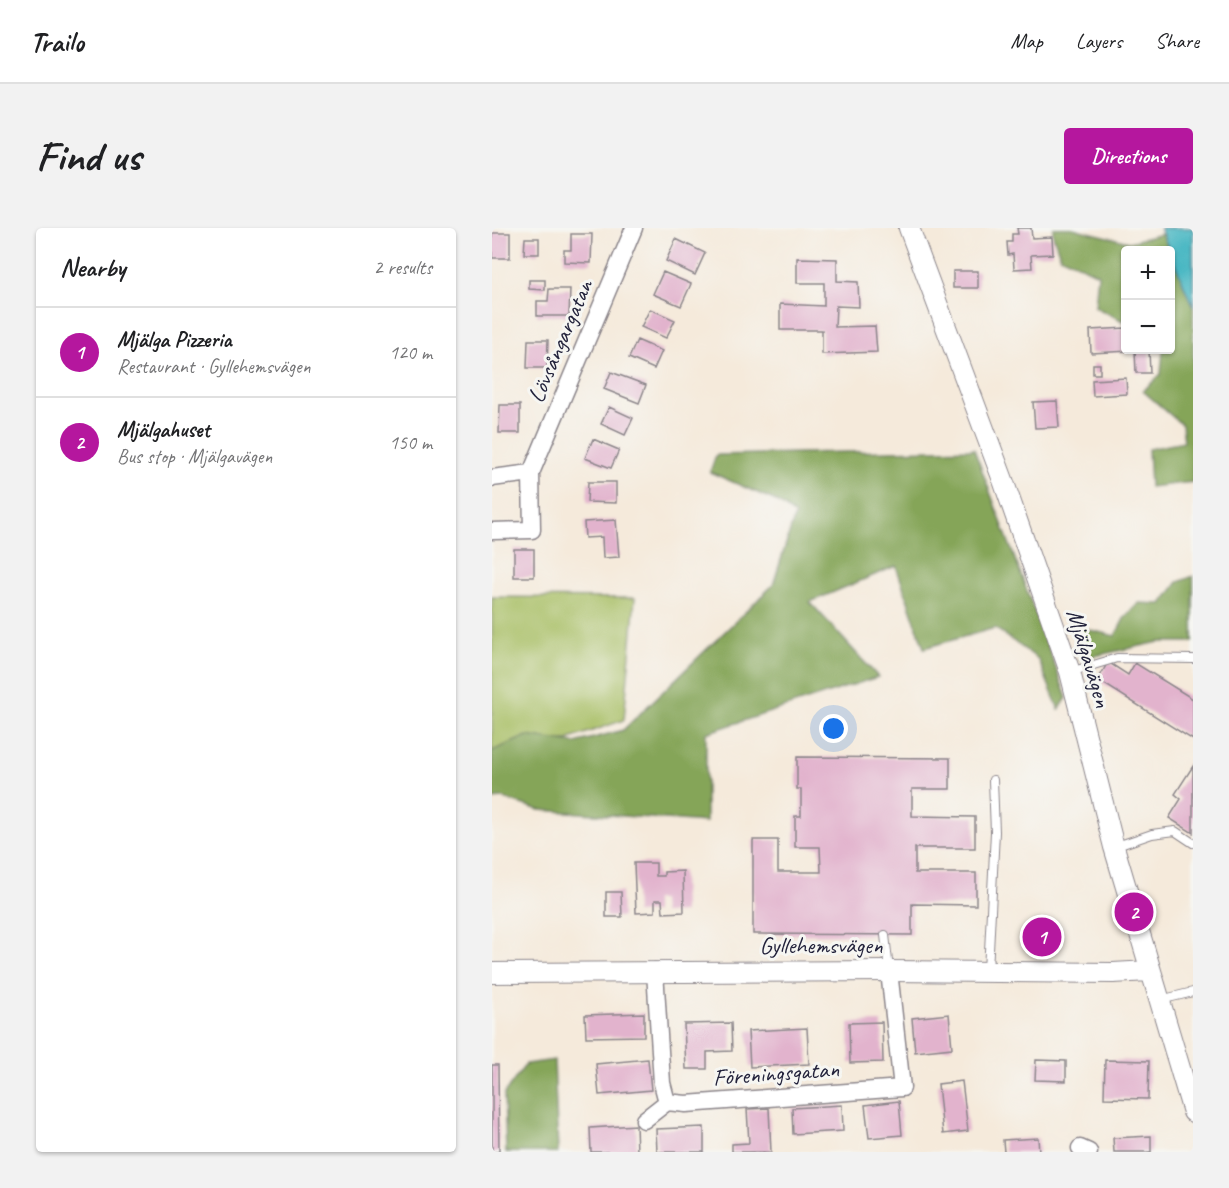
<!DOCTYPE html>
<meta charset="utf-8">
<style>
body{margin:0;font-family:Caveat,sans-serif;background:#f2f2f2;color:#202124}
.controls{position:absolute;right:18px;top:18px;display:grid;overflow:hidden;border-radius:6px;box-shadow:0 2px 4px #0004}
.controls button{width:54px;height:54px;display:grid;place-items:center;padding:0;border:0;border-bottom:2px solid #e0e0e0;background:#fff;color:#202124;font:30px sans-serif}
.you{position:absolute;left:342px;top:501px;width:21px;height:21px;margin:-15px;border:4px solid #fff;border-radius:50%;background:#1a73e8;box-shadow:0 0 0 9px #1a73e833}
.badge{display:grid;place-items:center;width:39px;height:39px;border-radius:50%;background:#b5179e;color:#fff;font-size:20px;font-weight:700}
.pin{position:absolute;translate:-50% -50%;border:3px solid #fff;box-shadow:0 2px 6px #0006}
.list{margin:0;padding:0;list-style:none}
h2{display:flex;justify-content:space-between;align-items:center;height:78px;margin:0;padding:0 24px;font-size:26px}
h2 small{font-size:20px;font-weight:400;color:#757577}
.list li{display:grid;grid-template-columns:39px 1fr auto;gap:18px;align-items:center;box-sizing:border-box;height:90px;padding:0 24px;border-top:2px solid #e0e0e0}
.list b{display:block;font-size:22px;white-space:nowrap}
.list p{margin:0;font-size:20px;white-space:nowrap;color:#757577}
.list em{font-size:20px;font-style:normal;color:#757577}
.map{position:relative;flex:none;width:701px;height:924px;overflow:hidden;border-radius:6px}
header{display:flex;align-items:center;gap:36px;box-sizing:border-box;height:84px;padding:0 30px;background:#fff;border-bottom:2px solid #e0e0e0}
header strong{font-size:28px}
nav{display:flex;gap:33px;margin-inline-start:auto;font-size:21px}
.intro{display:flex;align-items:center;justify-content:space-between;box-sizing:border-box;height:144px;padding:0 36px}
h1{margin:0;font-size:42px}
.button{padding:15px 27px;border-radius:6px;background:#b5179e;color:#fff;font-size:21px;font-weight:700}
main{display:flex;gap:36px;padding:0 36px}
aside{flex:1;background:#fff;border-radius:6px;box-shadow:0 2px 4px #0004}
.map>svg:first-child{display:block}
</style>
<header>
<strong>Trailo</strong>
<nav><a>Map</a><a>Layers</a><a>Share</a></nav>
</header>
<div class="intro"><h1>Find us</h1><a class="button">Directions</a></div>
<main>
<aside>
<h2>Nearby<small>2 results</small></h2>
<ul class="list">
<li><span class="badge">1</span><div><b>Mjälga Pizzeria</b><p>Restaurant · Gyllehemsvägen</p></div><em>120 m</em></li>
<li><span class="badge">2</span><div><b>Mjälgahuset</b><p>Bus stop · Mjälgavägen</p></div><em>150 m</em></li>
</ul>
</aside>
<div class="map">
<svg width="701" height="924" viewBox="0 0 701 924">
<rect width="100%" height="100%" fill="#f6f6f2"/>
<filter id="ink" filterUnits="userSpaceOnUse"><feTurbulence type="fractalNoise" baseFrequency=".0167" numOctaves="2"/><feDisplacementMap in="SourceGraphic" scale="12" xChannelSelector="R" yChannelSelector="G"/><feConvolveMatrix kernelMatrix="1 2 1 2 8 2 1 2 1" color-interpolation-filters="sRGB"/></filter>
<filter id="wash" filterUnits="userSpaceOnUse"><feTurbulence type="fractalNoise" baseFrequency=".008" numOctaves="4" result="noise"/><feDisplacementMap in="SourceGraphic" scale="24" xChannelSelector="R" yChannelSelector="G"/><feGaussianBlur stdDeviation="1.35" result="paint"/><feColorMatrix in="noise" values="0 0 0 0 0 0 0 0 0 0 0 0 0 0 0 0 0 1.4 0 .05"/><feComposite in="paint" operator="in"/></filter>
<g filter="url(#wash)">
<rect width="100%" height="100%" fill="#f5eadb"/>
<!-- green -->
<path fill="#a7be63" stroke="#64704f" stroke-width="1.5" d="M0,369L143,370L132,492L35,526L0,546Z"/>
<!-- forest -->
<path fill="#85a559" stroke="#54644a" stroke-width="1.5" d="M561,0H580L637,14L670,6L677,22H634L633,94L603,79L606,46L568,28L561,7Z
M679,26L701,79V254L658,259L656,221L692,214L690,197L651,163L669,146L671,122H678Z
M482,221L575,470L567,482L546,431L503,400L432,420L404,338L318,374L386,449L214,505V594L47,582L11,570L0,571V523L35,508L83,515L131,502L281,357L303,287L284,273L218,244L224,227Z
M701,348V414H667L588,431L590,400L623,408L633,389L647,375L670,376L686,354Z
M62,832L66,924H14L12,866L34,836Z"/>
<!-- water -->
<path fill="#49b7c3" stroke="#366c7f" stroke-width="1.5" d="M668,0H701V79Z"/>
<g id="blocks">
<!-- building -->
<path fill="#e2b3cd" d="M525,0H539L540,10L560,9L561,26L539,27L540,40L522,41L521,26L516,27L515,14H520V6H526Z
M0,5H18V30H0Z
M79,6H100L99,35L72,34V22H79Z
M33,10H47V26H32Z
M184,11L213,25L203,47L174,33Z
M305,30L345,31V53L366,54L367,79L344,78L343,99L383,98L385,124L330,126V102H288V76L332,78V55H305Z
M461,43H486V60H461Z
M171,44L199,56L189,78L161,66Z
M37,52H53V62L37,61Z
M57,61H78L77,88H45V73H56Z
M158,81L183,92L174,110L149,99Z
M634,100V122H638V123L599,125L598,102Z
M36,112H56L55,140H35Z
M145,112L170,123L162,141L137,130Z
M643,122H657L658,145H644Z
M601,136H608V146H601Z
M119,144L154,157L147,175L112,161Z
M634,150L635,166L601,168L600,152Z
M565,173L567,199L543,200L541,174Z
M8,177H28V205H7Z
M117,179L141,190L133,207L109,196Z
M101,211L127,222L119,240L93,230Z
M96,254H124V275L95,274Z
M124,292L127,329L111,330L110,309L93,310L92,294Z
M22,321H42V349H22Z
M616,434L636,447L643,435L701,471V512L606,452Z
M305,529L458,530V561H420V588L483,589V620H423V645H484V677L420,676V707L261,706V612H286V644H329L328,619H303V588H309V561H305Z
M701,538V605L677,590L689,571L683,566Z
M142,635H164V648H172V644L191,643L192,684L171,685L170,672H163V684L144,685Z
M114,664H129L130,689H114Z
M152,785V808L94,809L93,787Z
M457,786L460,820L423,824L420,790Z
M390,794L391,834L358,835L357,795Z
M239,795L240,823L215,824V841H194L192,796Z
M315,800L317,836L258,839L256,803Z
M156,831L159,862L107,867L104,836Z
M544,832L574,833V853L543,852Z
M613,832L657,833L656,871L612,870Z
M0,837H6L7,924H0Z
M470,853L476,903L451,906L446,856Z
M407,873L410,907L377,910L373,877Z
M350,877L351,903L301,906L300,880Z
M277,880L279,924H240V916L257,915L255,881Z
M144,897L145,924H99L98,900Z
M212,899V924H165L164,901Z
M659,908V924H622L621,910Z
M546,910L547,924H512L511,912Z"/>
</g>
</g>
<g filter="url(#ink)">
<use href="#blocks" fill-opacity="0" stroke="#8c868b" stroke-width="1.5"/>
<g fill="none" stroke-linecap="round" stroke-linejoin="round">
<!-- service casing -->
<g stroke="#8c868b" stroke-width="10">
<path id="service" d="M578,444L625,430L701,431
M622,619L660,606L683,603L701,615
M393,707L397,742
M496,743L503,604L501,552
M668,772L701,764"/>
</g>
<!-- minor casing -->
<g stroke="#8c868b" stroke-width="19">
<path id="minor" d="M0,250L39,245
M0,303L40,302L39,245L142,0
M163,743L170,855L175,874L194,876L410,860L397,743
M152,892L175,874
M588,920L597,924"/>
</g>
<!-- tertiary casing -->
<g stroke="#8c868b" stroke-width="22">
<path id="tertiary" d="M417,0L511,252L578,444L622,619L701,884
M0,745L397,743L621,745L657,743"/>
</g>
<!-- service -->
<use href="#service" stroke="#fff" stroke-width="8"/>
<!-- minor -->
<use href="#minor" stroke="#fff" stroke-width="16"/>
<!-- tertiary -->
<use href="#tertiary" stroke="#fff" stroke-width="20"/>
</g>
</g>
<g text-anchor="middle" stroke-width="6" stroke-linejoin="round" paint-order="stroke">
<!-- street labels -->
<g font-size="24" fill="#22223b" stroke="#f6f6f2">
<text transform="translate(68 113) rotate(-67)" y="8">Lövsångargatan</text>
<text transform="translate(597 430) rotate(73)" y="8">Mjälgavägen</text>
<text x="329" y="725">Gyllehemsvägen</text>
<text transform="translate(284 845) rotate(-4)" y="8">Föreningsgatan</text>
</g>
</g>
</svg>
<div class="controls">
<button>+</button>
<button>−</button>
</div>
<div class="you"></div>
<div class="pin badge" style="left:550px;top:709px">1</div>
<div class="pin badge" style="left:642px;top:684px">2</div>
</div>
</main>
